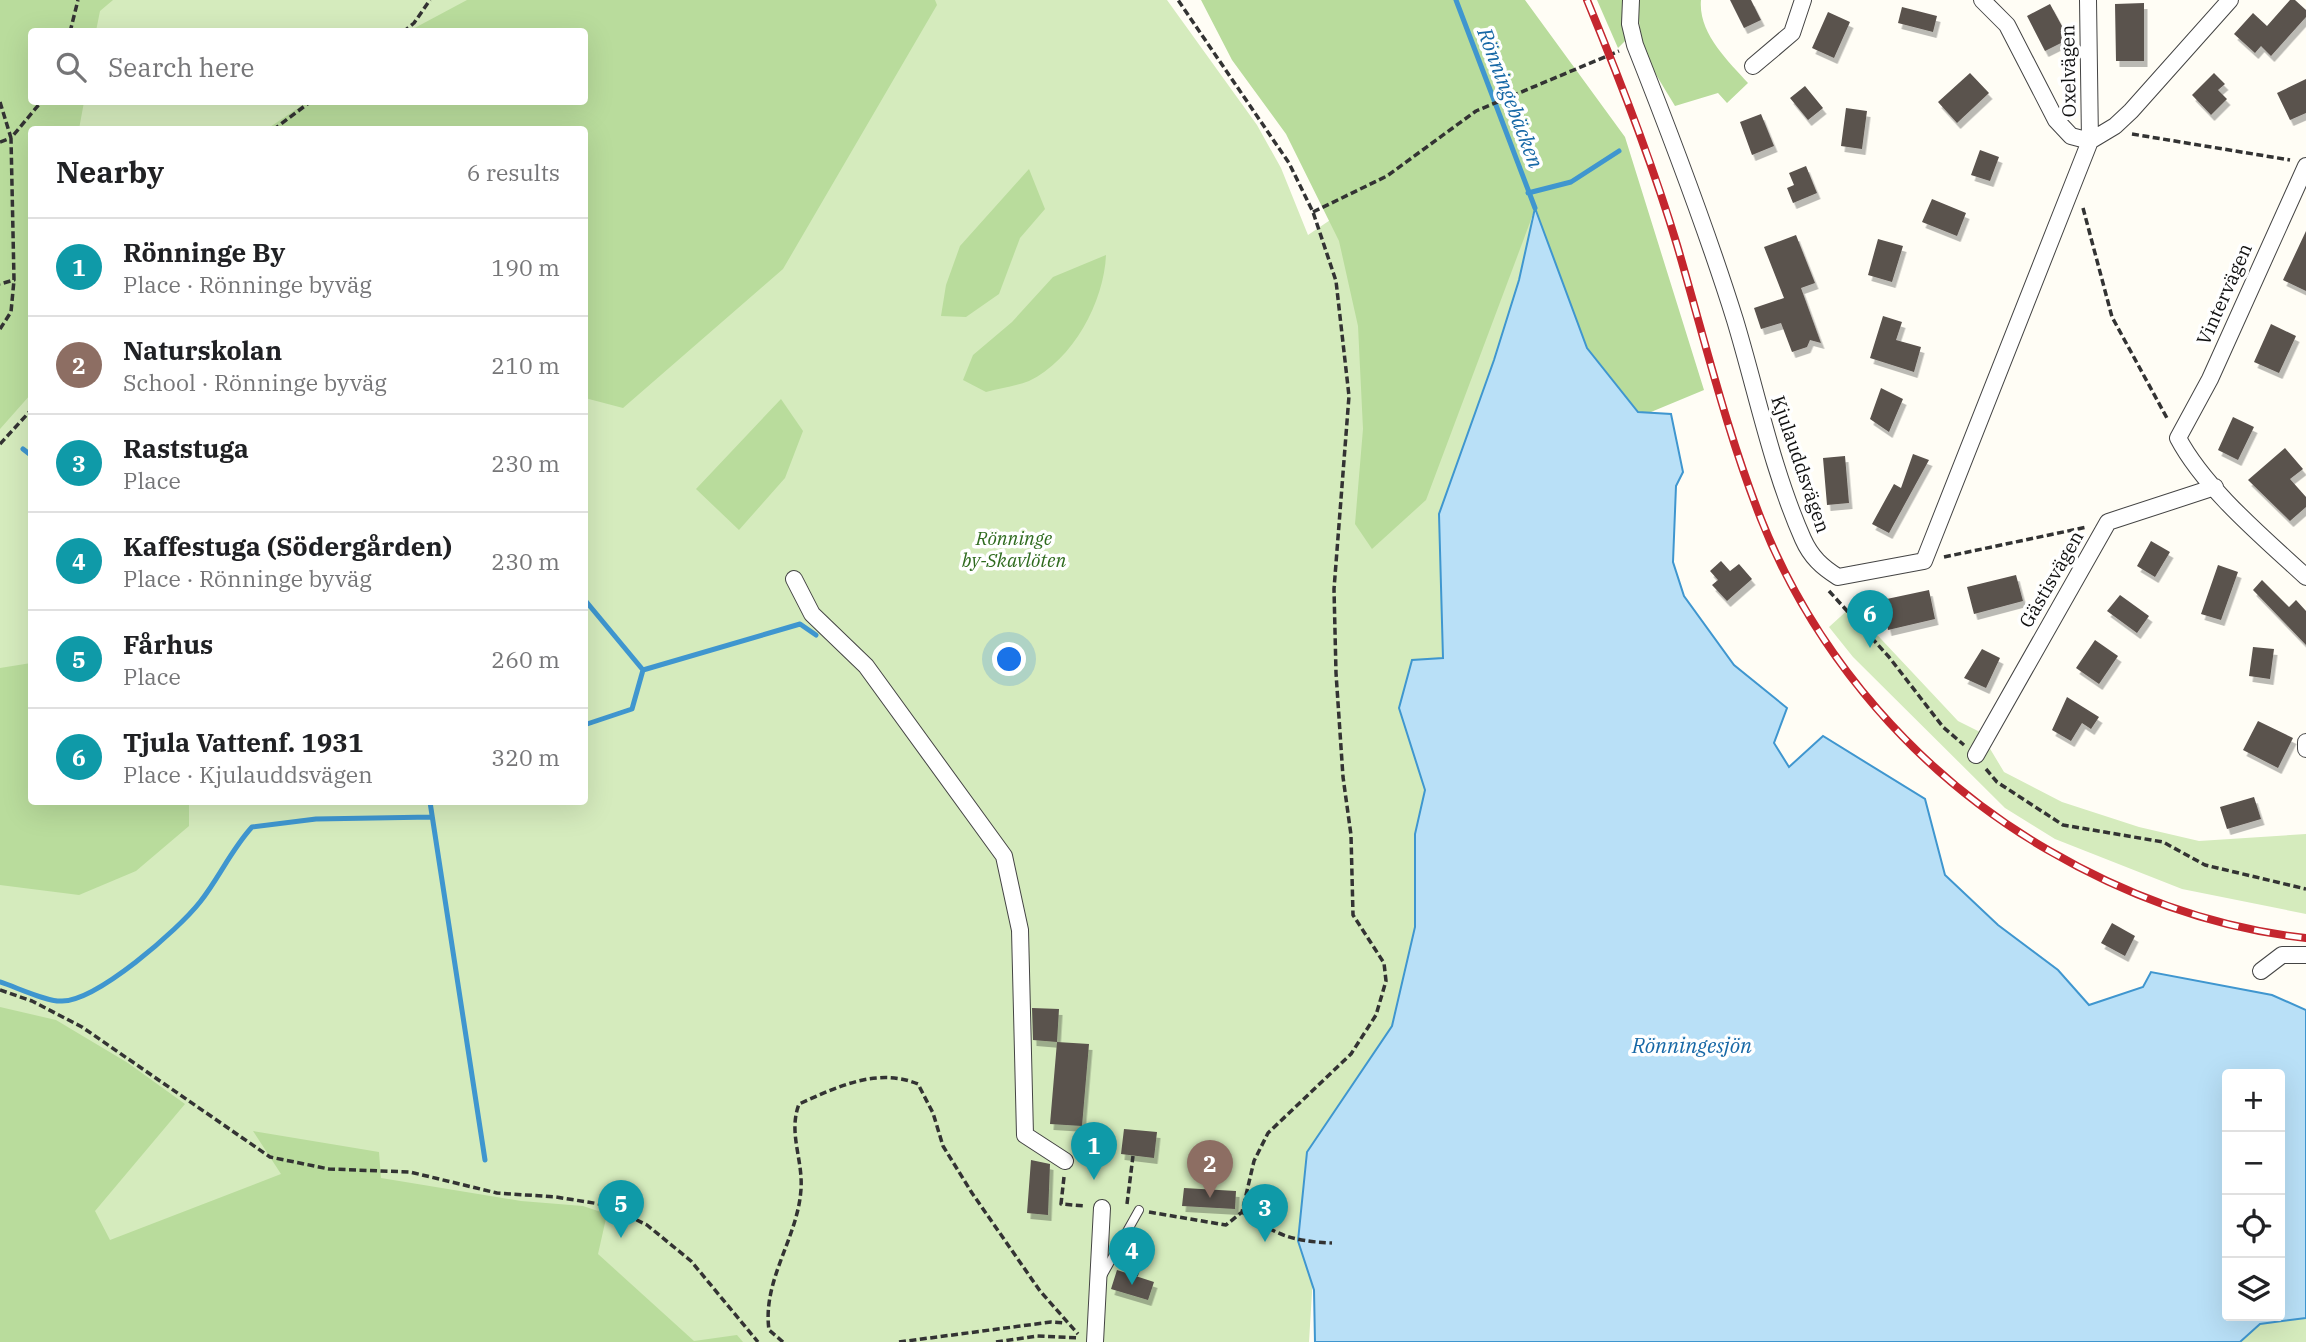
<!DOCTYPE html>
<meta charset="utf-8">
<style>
body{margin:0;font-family:"IBM Plex Serif",serif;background:#f2f2f2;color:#202124}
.controls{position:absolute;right:21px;bottom:21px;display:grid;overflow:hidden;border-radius:7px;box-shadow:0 7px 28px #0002}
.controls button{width:63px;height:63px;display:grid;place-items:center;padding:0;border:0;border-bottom:2px solid #e0e0e0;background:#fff;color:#202124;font:35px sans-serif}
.you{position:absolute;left:1010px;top:660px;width:24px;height:24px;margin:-18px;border:5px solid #fff;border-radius:50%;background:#1a73e8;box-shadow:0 0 0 10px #1a73e833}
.badge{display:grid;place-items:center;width:46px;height:46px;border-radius:50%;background:#d93025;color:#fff;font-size:23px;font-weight:700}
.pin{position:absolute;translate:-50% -58px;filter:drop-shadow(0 2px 4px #0008)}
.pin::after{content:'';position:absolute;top:37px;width:24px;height:21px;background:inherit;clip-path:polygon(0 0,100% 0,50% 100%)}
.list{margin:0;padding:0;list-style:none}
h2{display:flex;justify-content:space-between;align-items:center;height:91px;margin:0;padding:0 28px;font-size:30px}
h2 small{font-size:23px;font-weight:400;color:#757577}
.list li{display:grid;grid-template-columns:46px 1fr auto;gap:21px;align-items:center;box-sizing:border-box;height:98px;padding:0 28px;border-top:2px solid #e0e0e0}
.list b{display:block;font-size:26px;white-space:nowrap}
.list p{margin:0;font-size:23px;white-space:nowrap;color:#757577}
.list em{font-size:23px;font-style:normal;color:#757577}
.icon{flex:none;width:38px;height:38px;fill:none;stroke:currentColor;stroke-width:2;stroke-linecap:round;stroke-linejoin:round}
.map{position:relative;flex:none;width:2306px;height:1342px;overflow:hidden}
.search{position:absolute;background:#fff;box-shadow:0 7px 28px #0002;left:28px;top:28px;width:560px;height:77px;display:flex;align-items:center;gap:18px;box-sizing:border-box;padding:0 24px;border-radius:7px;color:#757577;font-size:26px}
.panel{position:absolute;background:#fff;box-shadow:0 7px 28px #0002;left:28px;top:126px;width:560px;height:679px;border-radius:7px}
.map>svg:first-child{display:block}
</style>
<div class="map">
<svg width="2306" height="1342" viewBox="0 0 2306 1342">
<defs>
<filter id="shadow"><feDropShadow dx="3.5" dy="6" stdDeviation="0" flood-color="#0004"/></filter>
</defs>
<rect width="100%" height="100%" fill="#fffdf5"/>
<!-- green -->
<path fill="#d5ebbd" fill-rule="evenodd" d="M0,0H1167L1257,125L1281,168L1308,235L1490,112L1543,252L1428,781L1432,953L1304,1190L1311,1233L1313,1276L1309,1342H0ZM32,32H584V102H32ZM32,130H584V802H32Z
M1851,607L1958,721L1980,732L2004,772L2062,802L2139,827L2199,841L2306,834V914L2182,889L2055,839L2005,808L1853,657L1829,627Z
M2306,1318V1342H2240L2260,1324Z"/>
<!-- forest -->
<path fill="#b9dc9c" d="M0,0H113L100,11L96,31L32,32V102H84L79,129L32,130L31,394L0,429Z
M467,0H935L937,5L783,269L623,408L585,398L584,130L267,129L307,102H584V32L409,31Z
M1201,0H1525L1625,137L1704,390L1651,412H1638L1587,348L1535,209L1426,500L1372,549L1355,524L1363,429L1358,326L1339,241L1286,134L1232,60Z
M1597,0H1624L1627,39L1618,48Z
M1639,0H1701C1698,33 1728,61 1748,83L1727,103L1718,93L1675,106C1650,63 1637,52 1639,0Z
M1029,169L1045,209L1020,238L999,294L966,317L941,316L946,285L960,246Z
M1106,255C1104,302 1073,360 1029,381C1016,386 1000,388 986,392L963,380L973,355L1012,322L1053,277Z
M781,399L803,431L785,478L739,530L696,489Z
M31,663L32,802H189V826L136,871L79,895L0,885V668Z
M0,1007L56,1020L128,1063L185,1104L95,1211L110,1240L281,1174L253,1131L379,1152L381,1178L521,1201L583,1206L607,1214L598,1254L694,1341L737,1335L743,1342H0Z"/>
<!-- water -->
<path fill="#b9e0f7" stroke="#3f96cf" stroke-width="2" fill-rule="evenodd" d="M1535,208L1587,348L1638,412L1671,414L1683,472L1676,486L1673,562L1684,596L1734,665L1787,708L1774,743L1789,767L1823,736L1925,799L1945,875L1998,925L2058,970L2089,1005L2143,987L2151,972L2272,995L2306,1010V1318L2260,1324L2240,1342H1315L1314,1290L1298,1241L1307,1152L1392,1026L1415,927V834L1425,790L1399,708L1412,660L1443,658L1439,514L1494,360L1519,280ZM2227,1074H2280V1316H2227Z"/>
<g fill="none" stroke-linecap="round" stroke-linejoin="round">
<!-- stream -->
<path stroke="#3f96cf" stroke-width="5" d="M1456,0L1535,208
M1528,193L1571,182L1619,151
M23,449L32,456
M584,599L643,670L800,624L816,635
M584,725L632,709L643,670
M430,802L485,1160
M0,982C16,987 47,1002 62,1001C97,1001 178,930 200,902C219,878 231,850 252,827L316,819L432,817"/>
</g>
<!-- building -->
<path fill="#5a524d" filter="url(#shadow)" d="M1730,0H1751L1761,20L1744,28Z
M2290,0H2295L2306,10V17L2271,56L2261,46L2255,53L2234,34L2253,13L2267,26Z
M2144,3V61H2116L2115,4Z
M2050,4L2069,39L2045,51L2027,16Z
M1902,7L1937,16L1933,32L1898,23Z
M1828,12L1850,22L1834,58L1812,48Z
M1970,73L1989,93L1957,123L1938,102Z
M2214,73L2225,84L2218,90L2227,99L2211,115L2192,95Z
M2306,79V113L2290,120L2277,93Z
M1805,86L1823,108L1808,120L1790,98Z
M1846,108L1867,111L1862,149L1841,146Z
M1761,114L1774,146L1752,155L1740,122Z
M1980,150L1999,157L1990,181L1971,175Z
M1806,166L1817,193L1793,203L1787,188L1794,185L1789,173Z
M1932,199L1966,213L1957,236L1922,222Z
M2306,231V291L2283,280Z
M1796,235L1815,283L1801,288L1821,343L1810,340L1807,347L1792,352L1781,323L1761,329L1754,308L1784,298L1764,247Z
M1878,239L1903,246L1892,282L1868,275Z
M1883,316L1902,322L1896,340L1921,347L1914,372L1870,358Z
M2271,324L2296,336L2279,373L2254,362Z
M1881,388L1903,399L1889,432L1870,419Z
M2233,417L2254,427L2238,460L2218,450Z
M2285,448L2303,469L2290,479L2306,497V507L2290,521L2248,480Z
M1913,454L1929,460L1889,533L1872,524L1894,484L1901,488Z
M1845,456L1849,503L1827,505L1823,458Z
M2151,541L2170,552L2155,577L2137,566Z
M1721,561L1730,571L1739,564L1752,579L1727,601L1712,585L1718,580L1710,571Z
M2218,565L2238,572L2221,620L2201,614Z
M2016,575L2023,601L1974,614L1967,587Z
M2262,580L2289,607L2296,600L2306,611V645L2253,590Z
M1929,590L1935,619L1888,630L1882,600Z
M2120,595L2149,616L2137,633L2107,611Z
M2095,640L2118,656L2099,684L2076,668Z
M2253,647L2274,649L2270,679L2249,676Z
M1982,649L2000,658L1986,688L1964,678Z
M2067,697L2099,717L2091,729L2082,723L2071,741L2052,730Z
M2258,721L2293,738L2278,768L2243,750Z
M2254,797L2261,819L2227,829L2220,807Z
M2112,923L2135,936L2125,956L2101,943Z
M1032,1008L1059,1009L1057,1042L1033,1040Z
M1057,1042L1089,1044L1082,1126L1050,1124Z
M1124,1129L1157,1132L1154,1158L1121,1154Z
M1031,1160L1050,1164L1048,1215L1027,1213Z
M1184,1188L1236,1191L1235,1209L1182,1206Z
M1117,1270L1154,1282L1148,1300L1111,1289Z"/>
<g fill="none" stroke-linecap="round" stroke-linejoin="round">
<!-- lane casing -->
<g stroke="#444" stroke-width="10">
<path id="lane" d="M1102,1276L1139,1210"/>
</g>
<!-- street casing -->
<g stroke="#444" stroke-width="18">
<path id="street" d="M1631,0L1630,24L1635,45C1671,136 1706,227 1735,320C1757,393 1772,469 1803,539C1811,557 1822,567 1838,577L1924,561L2090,141L2088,0
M1982,0L2007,25L2056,120L2071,136L2090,141
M1753,66L1792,33L1803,0
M2090,141L2115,126L2131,111L2230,0
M2306,166L2210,379L2178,438C2205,489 2264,538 2306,577
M794,579L812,614L866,666L1004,856L1020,930L1025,1135L1065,1161
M2306,742V749
M1976,755L2108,522L2215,487
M2261,971L2282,955H2306
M1095,1342L1102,1208"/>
</g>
<!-- path -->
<path stroke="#333" stroke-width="3.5" stroke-dasharray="7 3.5" stroke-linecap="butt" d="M70,32L78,0
M403,32L414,23L430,0
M0,102L11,138L41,102
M273,130L310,102
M2132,134L2290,160
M0,142L11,138L14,280L0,284
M2083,208L2112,317L2168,420
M1313,212L1387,176L1476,111L1619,51
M0,329L11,312L14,280
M0,444L32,409
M1944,557L2087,527
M1829,591L1889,657L1943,727L1964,745
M1986,769L1997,782L2063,825L2163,842L2205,865L2306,889
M0,990L32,1001L82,1027L270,1157L329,1169L410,1172L497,1193L556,1197L606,1205L647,1225L691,1261L758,1342
M1064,1177L1061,1204L1085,1206
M1127,1204L1133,1156
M1149,1212L1226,1225L1242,1212L1254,1161L1268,1133L1351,1054L1376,1015L1386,981L1384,963L1353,915L1351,835L1343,777L1336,673L1334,589L1349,396L1336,281L1313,212L1289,163L1178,0
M1242,1212C1278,1235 1289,1241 1332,1243
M1136,1276L1140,1265L1136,1240
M783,1342L769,1330C762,1280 798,1238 801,1189C803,1159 788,1133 799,1104C837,1087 877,1067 918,1084L933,1113L943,1146L972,1193L1040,1291L1078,1334
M899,1342L1051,1322L1064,1323
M996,1342L1037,1336L1079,1338"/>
<!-- lane -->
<use href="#lane" stroke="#fff" stroke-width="8"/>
<!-- street -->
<use href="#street" stroke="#fff" stroke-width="16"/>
<!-- rail casing -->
<g stroke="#c4262e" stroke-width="8">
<path id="rail" d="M1587,0C1620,80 1652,162 1677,245C1704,337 1726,430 1761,519C1816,658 1920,776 2048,850C2127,896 2215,928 2306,938"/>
</g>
<!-- rail -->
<use href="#rail" stroke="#fff" stroke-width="5" stroke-dasharray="16" stroke-linecap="butt"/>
</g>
<g text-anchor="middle" stroke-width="7" stroke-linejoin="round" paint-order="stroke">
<!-- street labels -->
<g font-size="19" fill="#111" stroke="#fff">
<text transform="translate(2068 71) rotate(-91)" y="7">Oxelvägen</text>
<text transform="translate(2224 294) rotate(-66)" y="7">Vintervägen</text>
<text transform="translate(1801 464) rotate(71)" y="7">Kjulauddsvägen</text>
<text transform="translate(2051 579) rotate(-60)" y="7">Gästisvägen</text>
</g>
<!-- park labels -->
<g font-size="19" font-style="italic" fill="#2f6b1f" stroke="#fff">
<text x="1014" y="545">Rönninge<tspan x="1014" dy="22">by-Skavlöten</tspan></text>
</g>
<!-- water labels -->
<g font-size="21" font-style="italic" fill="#1768a6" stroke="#fff">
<text transform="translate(1510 98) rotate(69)" y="7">Rönningebäcken</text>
<text x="1692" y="1053">Rönningesjön</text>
</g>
</g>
</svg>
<div class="controls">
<button>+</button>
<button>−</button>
<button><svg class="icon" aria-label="locate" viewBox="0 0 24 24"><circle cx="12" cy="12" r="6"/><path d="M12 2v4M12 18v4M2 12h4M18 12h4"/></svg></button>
<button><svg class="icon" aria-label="layers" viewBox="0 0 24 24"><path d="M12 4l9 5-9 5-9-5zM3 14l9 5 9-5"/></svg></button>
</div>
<div class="you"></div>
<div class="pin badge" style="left:1094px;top:1180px;background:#0f9aa8">1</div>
<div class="pin badge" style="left:1210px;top:1198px;background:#8d6e63">2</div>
<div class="pin badge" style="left:1265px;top:1242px;background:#0f9aa8">3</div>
<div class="pin badge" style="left:1132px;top:1285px;background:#0f9aa8">4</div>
<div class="pin badge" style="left:621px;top:1238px;background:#0f9aa8">5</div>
<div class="pin badge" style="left:1870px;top:648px;background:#0f9aa8">6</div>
<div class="search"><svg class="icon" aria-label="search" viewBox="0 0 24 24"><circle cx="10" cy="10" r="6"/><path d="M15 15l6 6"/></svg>Search here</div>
<section class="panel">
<h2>Nearby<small>6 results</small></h2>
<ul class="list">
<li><span class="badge" style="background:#0f9aa8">1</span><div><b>Rönninge By</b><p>Place · Rönninge byväg</p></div><em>190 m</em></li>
<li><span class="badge" style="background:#8d6e63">2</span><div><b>Naturskolan</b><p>School · Rönninge byväg</p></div><em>210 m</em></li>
<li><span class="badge" style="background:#0f9aa8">3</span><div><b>Raststuga</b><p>Place</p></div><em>230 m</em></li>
<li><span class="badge" style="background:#0f9aa8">4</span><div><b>Kaffestuga (Södergården)</b><p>Place · Rönninge byväg</p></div><em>230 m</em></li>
<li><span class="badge" style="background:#0f9aa8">5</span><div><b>Fårhus</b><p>Place</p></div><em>260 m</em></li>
<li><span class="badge" style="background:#0f9aa8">6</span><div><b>Tjula Vattenf. 1931</b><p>Place · Kjulauddsvägen</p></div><em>320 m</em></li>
</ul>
</section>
</div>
